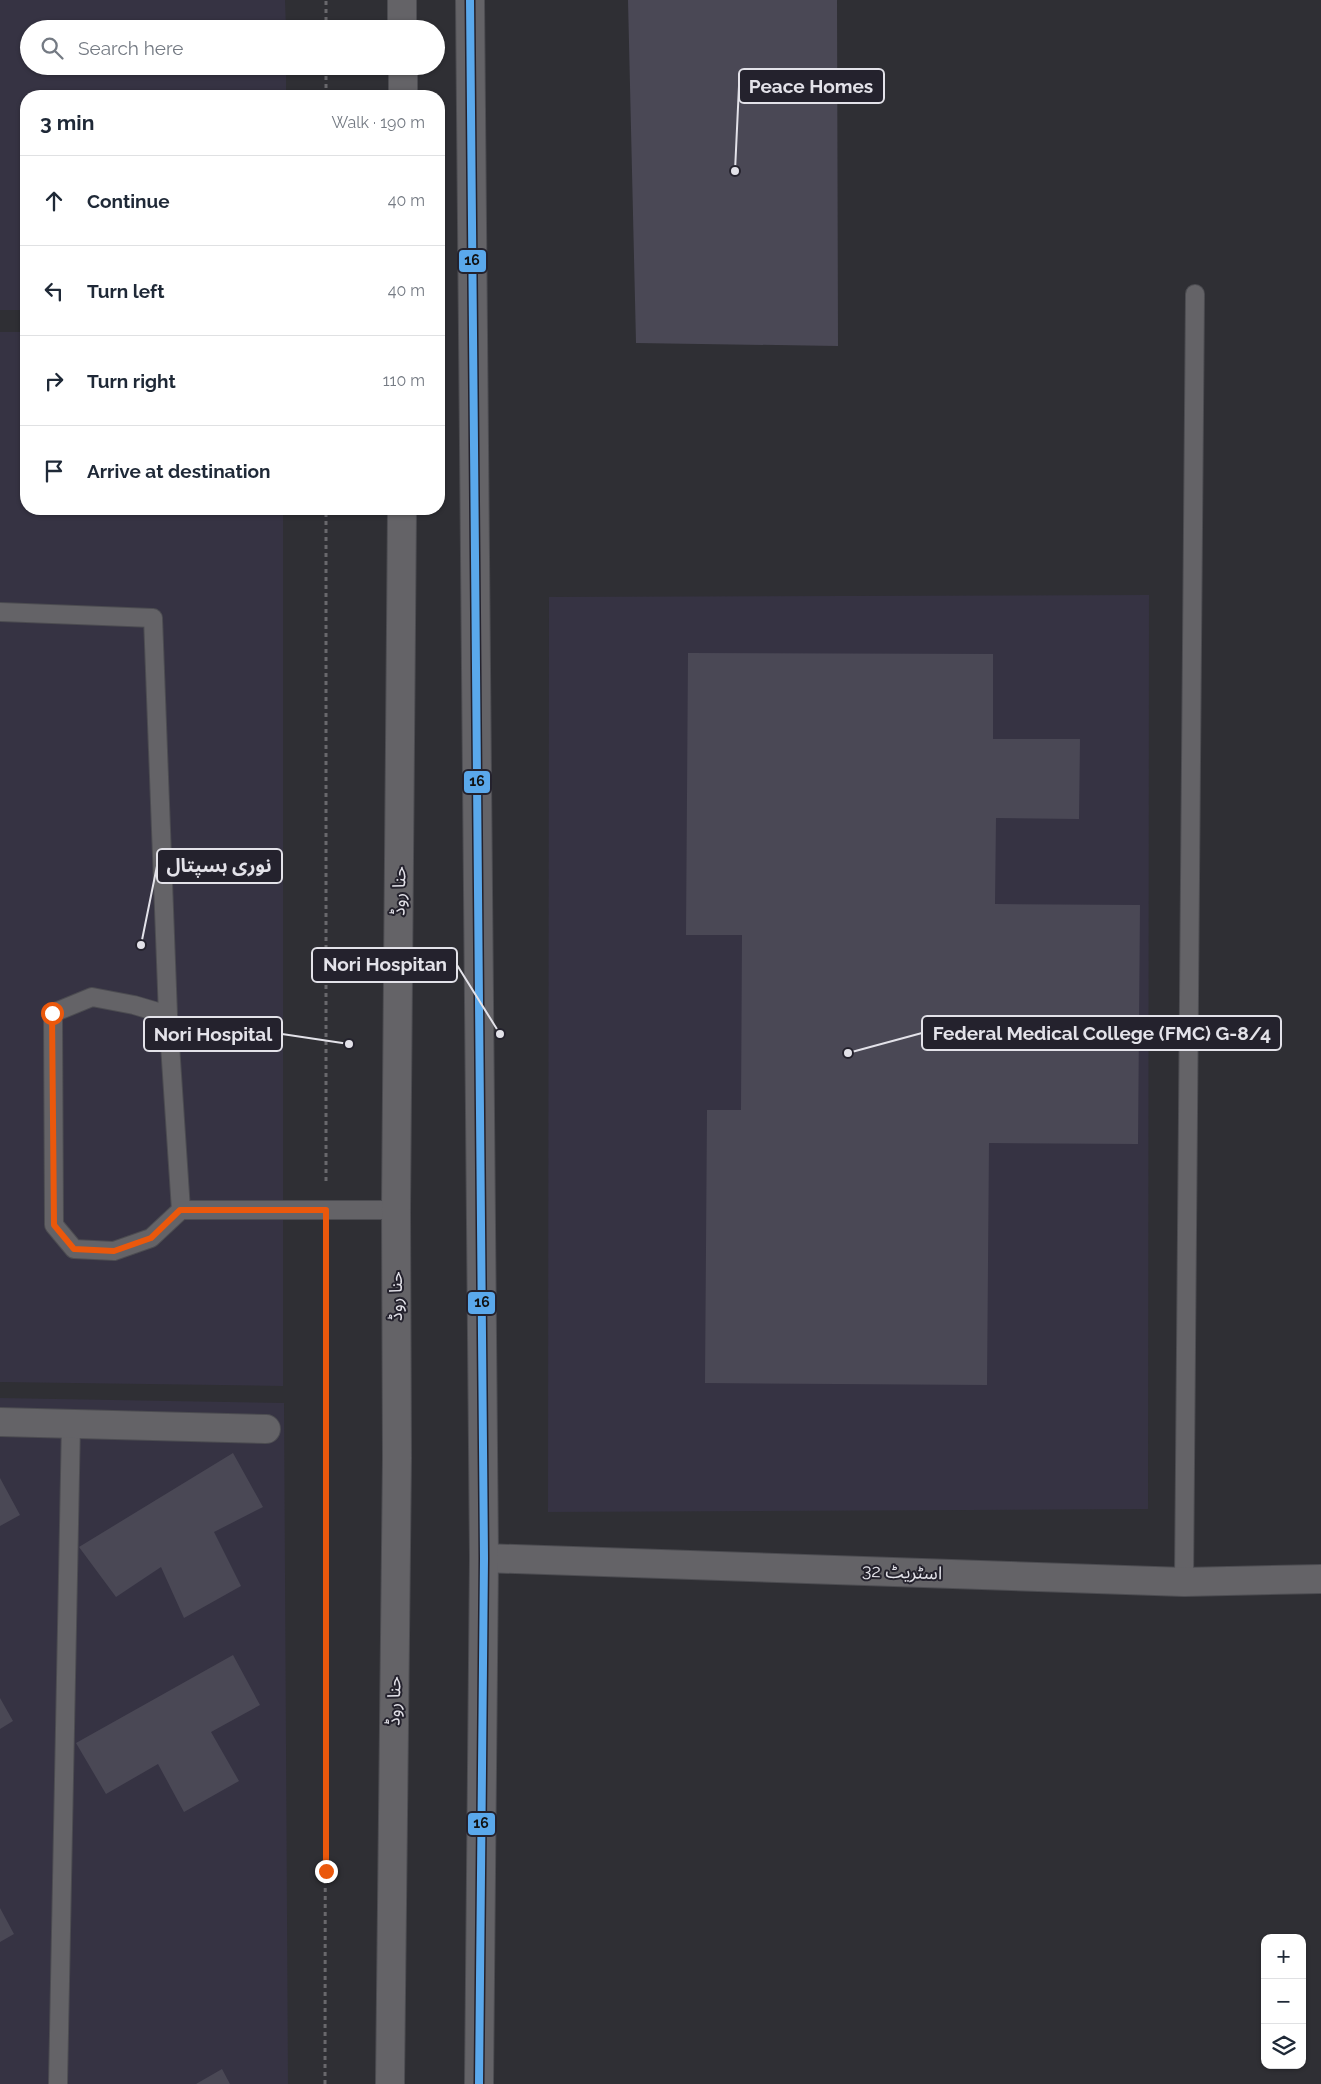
<!DOCTYPE html>
<meta charset="utf-8">
<style>
body{margin:0;font-family:Raleway,"Noto Sans Arabic",sans-serif;background:#f2f2f3;color:#1f2937}
.controls{position:absolute;right:15px;bottom:15px;display:grid;overflow:hidden;border-radius:10px;box-shadow:0 1px 4px #0004}
.controls button{width:45px;height:45px;display:grid;place-items:center;padding:0;border:0;border-bottom:1px solid #e0e1e3;background:#fff;color:#1f2937;font:25px sans-serif}
.stop{position:absolute;width:15px;height:15px;margin:-11px;border:4px solid #ea580c;border-radius:50%;background:#fff}
.stop.end{background:#ea580c;border-color:#fff;box-shadow:0 1px 5px #0008}
.list{margin:0;padding:0;list-style:none}
h2{display:flex;justify-content:space-between;align-items:center;height:65px;margin:0;padding:0 20px;font-size:21px}
h2 small{font-size:16px;font-weight:400;color:#747a83}
.list li{display:grid;grid-template-columns:32px 1fr auto;gap:15px;align-items:center;box-sizing:border-box;height:90px;padding:0 20px;border-top:1px solid #e0e1e3}
.list b{display:block;font-size:19px;white-space:nowrap}
.list em{font-size:16px;font-style:normal;color:#747a83}
.icon{flex:none;width:28px;height:28px;fill:none;stroke:currentColor;stroke-width:2;stroke-linecap:round;stroke-linejoin:round}
.map{position:relative;flex:none;width:1321px;height:2084px;overflow:hidden}
.search{position:absolute;background:#fff;box-shadow:0 1px 4px #0004;left:20px;top:20px;width:425px;height:55px;display:flex;align-items:center;gap:12px;box-sizing:border-box;padding:0 18px;border-radius:28px;color:#747a83;font-size:19px}
.panel{position:absolute;background:#fff;box-shadow:0 1px 4px #0004;left:20px;top:90px;width:425px;height:425px;border-radius:20px}
.map>svg:first-child{display:block}
</style>
<div class="map">
<svg width="1321" height="2084" viewBox="0 0 1321 2084">
<rect width="100%" height="100%" fill="#2f2f34"/>
<!-- built -->
<path fill="#363343" d="M0,0H285L286,29H29V66H286V96H26V310H0Z
M0,332H26V509H283V1386L0,1382Z
M1149,595L1148,1509L548,1512L549,597Z
M0,1398L284,1403L288,2084H0Z"/>
<!-- building -->
<path fill="#4a4855" d="M628,0H837L838,346L636,343Z
M688,653L993,654V739H1080L1079,819L996,818L995,904L1140,905L1138,1144L989,1143L987,1385L705,1383L707,1110H741L742,935H686Z
M233,1453L263,1507L214,1532L241,1586L184,1618L161,1567L116,1597L79,1547Z
M0,1478L20,1515L0,1526Z
M233,1655L260,1705L211,1732L239,1781L184,1812L158,1764L106,1794L76,1743Z
M0,1698L13,1721L0,1729Z
M0,1908L14,1934L0,1942Z
M222,2069L230,2084H196Z"/>
<g fill="none" stroke-linecap="round" stroke-linejoin="round">
<!-- service casing -->
<g stroke="#4c4c51" stroke-width="20">
<path id="service" d="M0,612L153,618L168,1015L181,1210
M168,1015L134,1005L92,997L53,1013L54,1225L74,1249L114,1251L151,1238L181,1210H396
M1184,1582L1195,294
M58,2084L71,1423"/>
</g>
<!-- minor casing -->
<g stroke="#4c4c51" stroke-width="30">
<path id="minor" d="M0,1422L266,1429
M484,1558L1184,1582L1321,1579"/>
</g>
<!-- tertiary casing -->
<g stroke="#4c4c51" stroke-width="30">
<path id="tertiary" d="M402,0V29
M470,0L484,1558L479,2084
M403,66V96
M390,2084L397,1458L396,1210L402,509"/>
</g>
<!-- path -->
<path stroke="#69686c" stroke-width="3" stroke-dasharray="4 4" stroke-linecap="butt" d="M326,29V0
M326,96V66
M326,1181V509
M325,2084L326,1242"/>
<!-- service -->
<use href="#service" stroke="#646367" stroke-width="18"/>
<!-- minor -->
<use href="#minor" stroke="#646367" stroke-width="28"/>
<!-- tertiary -->
<use href="#tertiary" stroke="#646367" stroke-width="28"/>
<!-- bus-1 casing -->
<g stroke="#24222d" stroke-width="11">
<path id="bus-1" d="M470,0L484,1558L479,2084"/>
</g>
<!-- bus-1 -->
<use href="#bus-1" stroke="#5aa8eb" stroke-width="8"/>
</g>
<g fill="none" stroke-linecap="round" stroke-linejoin="round">
<!-- route -->
<path stroke="#ea580c" stroke-width="6" d="M52,1013L54,1225L74,1249L114,1251L151,1238L180,1210H326V1871"/>
</g>
<g text-anchor="middle" stroke-width="4" stroke-linejoin="round" paint-order="stroke">
<!-- street labels -->
<g font-size="18" fill="#e3e2e9" stroke="#24222d">
<text transform="translate(399 891) rotate(-89)" y="6">حنا روڈ</text>
<text transform="translate(396 1296) rotate(-90)" y="6">حنا روڈ</text>
<text transform="translate(902 1572) rotate(2)" y="6">اسٹریٹ 32</text>
<text transform="translate(394 1701) rotate(-89)" y="6">حنا روڈ</text>
</g>
</g>
<!-- callouts -->
<path fill="none" stroke="#e3e2e9" stroke-width="2" d="M735 171L739 86M141 945L157 866M500 1034L457 965M848 1053L922 1033M349 1044L282 1034"/>
<g fill="#e3e2e9" stroke="#24222d" stroke-width="2">
<circle cx="735" cy="171" r="5"/>
<circle cx="141" cy="945" r="5"/>
<circle cx="500" cy="1034" r="5"/>
<circle cx="848" cy="1053" r="5"/>
<circle cx="349" cy="1044" r="5"/>
</g>
<g fill="#24222d" stroke="#e3e2e9" stroke-width="2">
<rect x="739" y="69" width="145" height="34" rx="5"/>
<rect x="157" y="849" width="125" height="34" rx="5"/>
<rect x="312" y="948" width="145" height="34" rx="5"/>
<rect x="922" y="1016" width="359" height="34" rx="5"/>
<rect x="144" y="1017" width="138" height="34" rx="5"/>
</g>
<g font-size="19" text-anchor="middle" font-weight="bold" fill="#e3e2e9">
<text x="811" y="93">Peace Homes</text>
<text x="219" y="872">نوری ہسپتال</text>
<text x="385" y="971">Nori Hospitan</text>
<text x="1102" y="1040">Federal Medical College (FMC) G-8/4</text>
<text x="213" y="1041">Nori Hospital</text>
</g>
<g stroke="#24222d" stroke-width="2">
<rect x="458" y="249" width="29" height="24" rx="5" fill="#5aa8eb"/>
<rect x="463" y="770" width="28" height="24" rx="5" fill="#5aa8eb"/>
<rect x="467" y="1291" width="29" height="24" rx="5" fill="#5aa8eb"/>
<rect x="467" y="1812" width="29" height="24" rx="5" fill="#5aa8eb"/>
</g>
<g font-size="14" text-anchor="middle" font-weight="bold" fill="#111">
<text x="472" y="265">16</text>
<text x="477" y="786">16</text>
<text x="482" y="1307">16</text>
<text x="481" y="1828">16</text>
</g>
</svg>
<div class="controls">
<button>+</button>
<button>−</button>
<button><svg class="icon" aria-label="layers" viewBox="0 0 24 24"><path d="M12 4l9 5-9 5-9-5zM3 14l9 5 9-5"/></svg></button>
</div>
<div class="stop" style="left:52px;top:1013px"></div>
<div class="stop end" style="left:326px;top:1871px"></div>
<div class="search"><svg class="icon" aria-label="search" viewBox="0 0 24 24"><circle cx="10" cy="10" r="6"/><path d="M15 15l6 6"/></svg>Search here</div>
<section class="panel">
<h2>3 min<small>Walk · 190 m</small></h2>
<ul class="list">
<li><svg class="icon" aria-label="ahead" viewBox="0 0 24 24"><path d="M12 20V5M6 11l6-6 6 6"/></svg><div><b>Continue</b></div><em>40 m</em></li>
<li><svg class="icon" aria-label="left" viewBox="0 0 24 24"><path d="M17 20v-9H6M10 6l-5 5 5 5"/></svg><div><b>Turn left</b></div><em>40 m</em></li>
<li><svg class="icon" aria-label="right" viewBox="0 0 24 24"><path d="M7 20v-9h11M14 6l5 5-5 5"/></svg><div><b>Turn right</b></div><em>110 m</em></li>
<li><svg class="icon" aria-label="arrive" viewBox="0 0 24 24"><path d="M6 21V4h12l-3 4 3 4H6"/></svg><div><b>Arrive at destination</b></div></li>
</ul>
</section>
</div>
